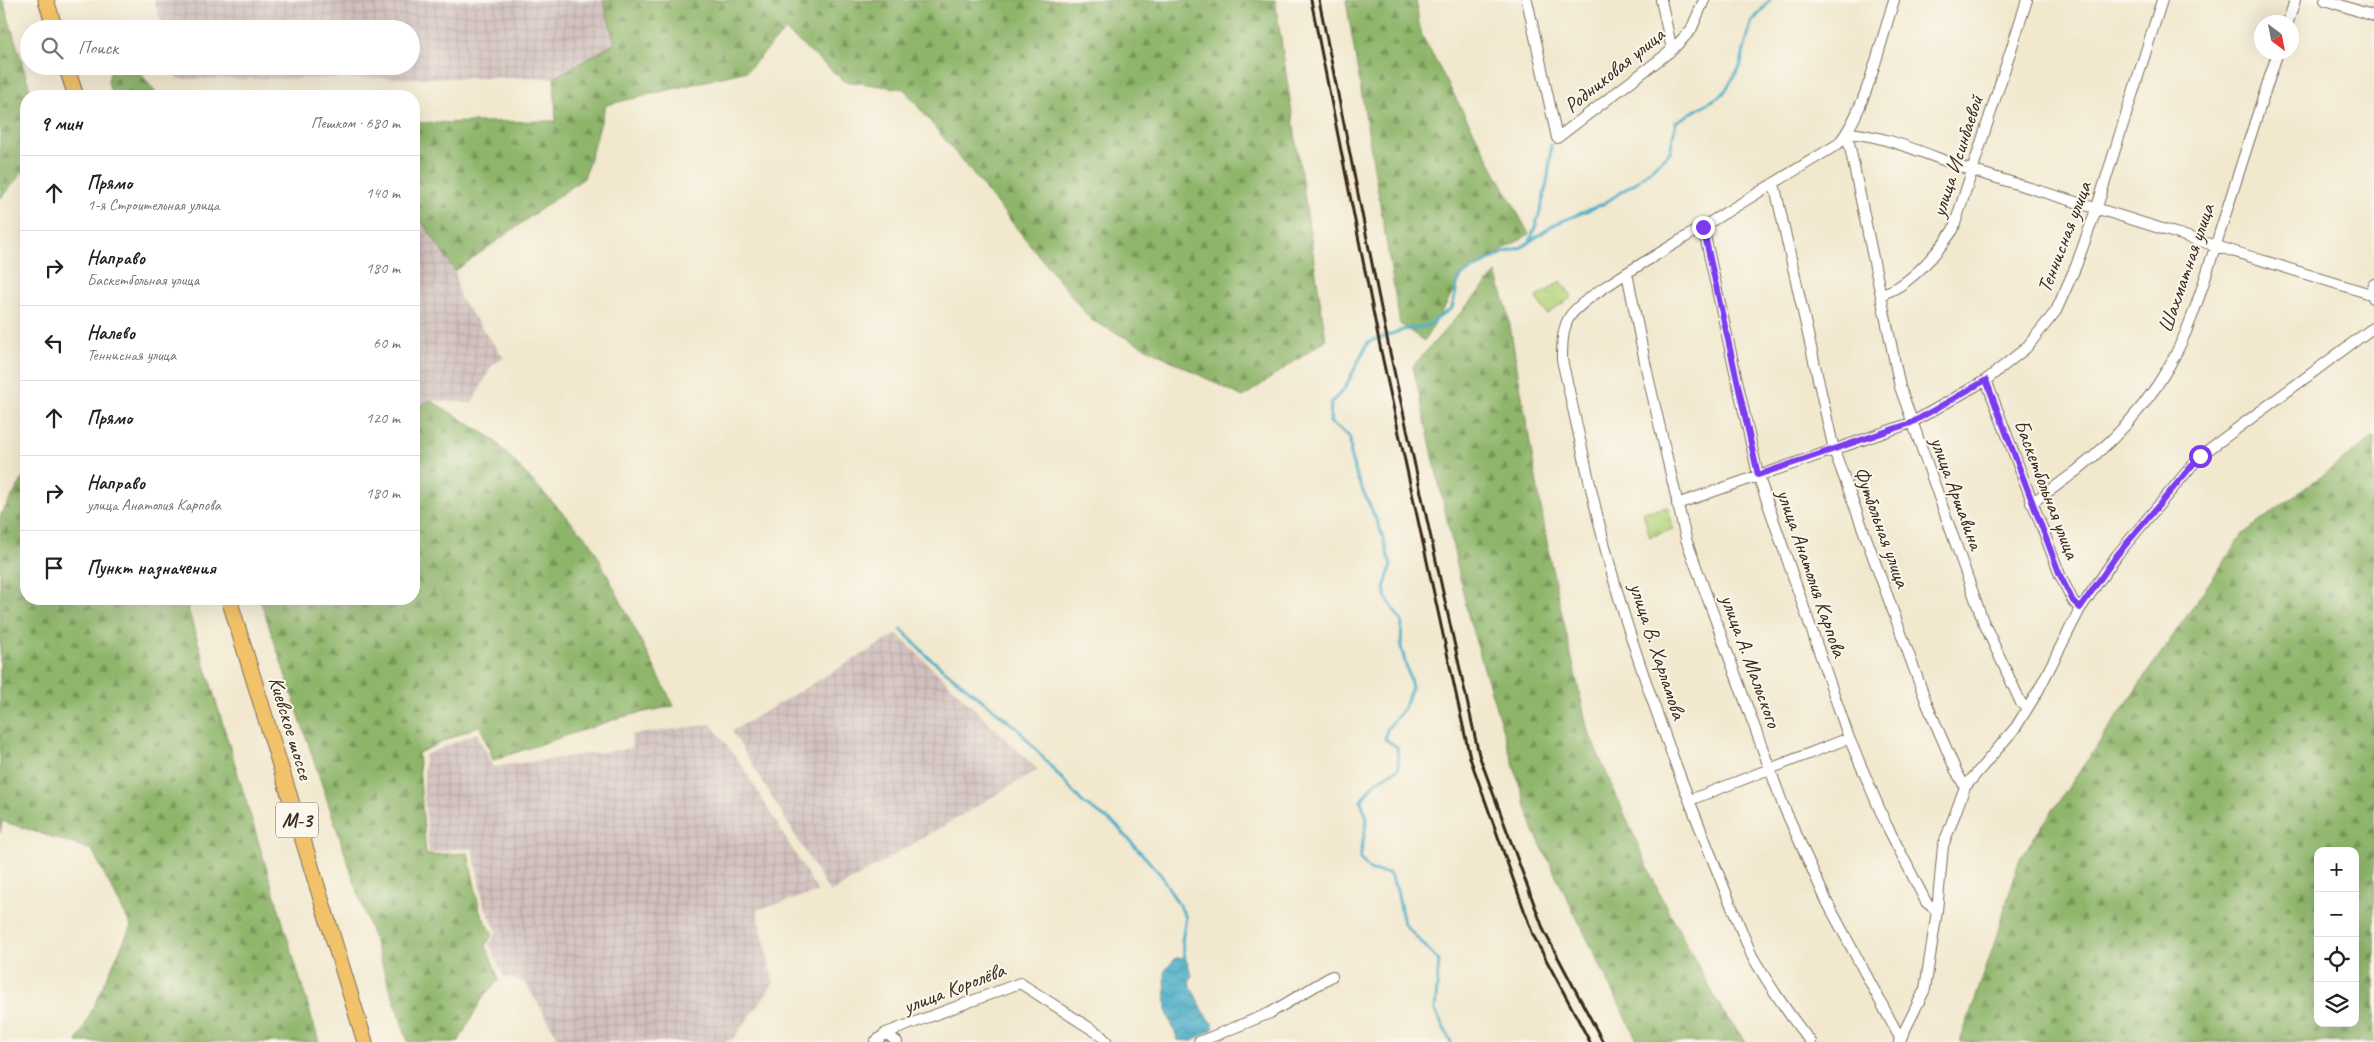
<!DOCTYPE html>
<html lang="ru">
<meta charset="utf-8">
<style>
body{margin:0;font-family:Caveat,sans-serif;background:#f2f2f2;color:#222}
.controls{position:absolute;right:15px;bottom:15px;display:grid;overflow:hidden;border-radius:10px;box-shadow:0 5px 20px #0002}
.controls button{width:45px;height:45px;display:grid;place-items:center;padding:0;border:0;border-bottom:1px solid #e0e0e0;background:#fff;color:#222;font:25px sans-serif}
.compass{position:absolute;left:2254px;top:15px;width:45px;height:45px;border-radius:50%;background:#fff;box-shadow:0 5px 20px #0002;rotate:148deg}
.stop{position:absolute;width:15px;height:15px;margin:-11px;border:4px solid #7c3aed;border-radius:50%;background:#fff}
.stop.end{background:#7c3aed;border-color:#fff;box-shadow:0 1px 5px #0008}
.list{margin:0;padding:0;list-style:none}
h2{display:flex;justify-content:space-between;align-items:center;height:65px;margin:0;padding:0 20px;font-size:21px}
h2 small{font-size:16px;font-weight:400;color:#767676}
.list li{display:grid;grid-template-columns:32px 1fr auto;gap:15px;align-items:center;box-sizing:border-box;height:75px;padding:0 20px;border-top:1px solid #e0e0e0}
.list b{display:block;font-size:19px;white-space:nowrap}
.list p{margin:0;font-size:16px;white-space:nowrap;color:#767676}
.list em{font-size:16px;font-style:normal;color:#767676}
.icon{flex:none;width:28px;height:28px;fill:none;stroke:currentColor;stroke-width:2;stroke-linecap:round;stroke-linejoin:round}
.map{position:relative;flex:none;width:2374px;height:1042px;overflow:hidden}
.search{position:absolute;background:#fff;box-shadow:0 5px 20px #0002;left:20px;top:20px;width:400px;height:55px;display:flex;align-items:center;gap:12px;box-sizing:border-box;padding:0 18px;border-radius:28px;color:#767676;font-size:19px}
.panel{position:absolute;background:#fff;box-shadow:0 5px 20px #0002;left:20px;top:90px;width:400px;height:515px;border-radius:20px}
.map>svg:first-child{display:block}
</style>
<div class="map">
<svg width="2374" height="1042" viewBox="0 0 2374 1042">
<defs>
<pattern id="industrial-grid" width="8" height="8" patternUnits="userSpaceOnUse" patternTransform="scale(1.25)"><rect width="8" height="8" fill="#d1c0bd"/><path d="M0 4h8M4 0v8" fill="none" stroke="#b4a5a2"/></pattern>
<pattern id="grass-tufts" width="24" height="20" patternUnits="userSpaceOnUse" patternTransform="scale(1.25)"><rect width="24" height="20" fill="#b3d37b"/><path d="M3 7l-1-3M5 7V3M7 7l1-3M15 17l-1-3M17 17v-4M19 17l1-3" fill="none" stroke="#9bb56a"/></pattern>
<pattern id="forest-firs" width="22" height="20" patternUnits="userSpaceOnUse" patternTransform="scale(1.25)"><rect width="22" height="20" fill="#8eb56b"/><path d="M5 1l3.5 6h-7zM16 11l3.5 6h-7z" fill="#759357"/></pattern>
<pattern id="water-waves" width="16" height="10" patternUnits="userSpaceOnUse" patternTransform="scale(1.25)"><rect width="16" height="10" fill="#49adc8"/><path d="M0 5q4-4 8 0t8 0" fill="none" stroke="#3e8da2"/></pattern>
</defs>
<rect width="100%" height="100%" fill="#fbf7ec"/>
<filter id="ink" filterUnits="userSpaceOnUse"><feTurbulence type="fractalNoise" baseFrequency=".02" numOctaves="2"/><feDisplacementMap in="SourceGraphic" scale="10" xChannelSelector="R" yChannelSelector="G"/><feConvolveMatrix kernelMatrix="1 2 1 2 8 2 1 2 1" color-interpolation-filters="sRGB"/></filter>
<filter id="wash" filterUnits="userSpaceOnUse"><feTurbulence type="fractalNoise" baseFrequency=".0096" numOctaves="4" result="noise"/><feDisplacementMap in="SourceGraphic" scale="20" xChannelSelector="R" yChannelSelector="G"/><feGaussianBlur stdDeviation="1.12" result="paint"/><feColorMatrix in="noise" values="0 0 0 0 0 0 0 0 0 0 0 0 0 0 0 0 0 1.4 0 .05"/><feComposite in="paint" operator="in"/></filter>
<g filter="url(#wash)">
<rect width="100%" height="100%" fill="#f1e8ce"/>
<!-- industrial -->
<path fill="url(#industrial-grid)" d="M154,0H602L616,43L554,78L177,79L174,66H411V29H163Z
M414,209L455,271L460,298L504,358L493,364L472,403L430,400L414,409Z
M897,634L1038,770L830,893L732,731Z
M711,724L742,765L818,892L757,910L774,983L734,1038L725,1042H561L525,982L504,977L489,944L497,931L484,906L473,849H455L429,853L424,791L425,755L477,733L493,767L632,748L631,735Z"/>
<!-- grass -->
<path fill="url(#grass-tufts)" stroke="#777e4c" d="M1561,281L1572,297L1547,314L1536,298Z
M1668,507L1673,529L1650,537L1643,512Z"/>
<!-- forest -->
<path fill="url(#forest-firs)" stroke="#647044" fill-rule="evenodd" d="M0,0H3L32,96H26V168L0,199Z
M603,0H1275L1326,340L1243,397L1091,320L904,89L844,81L785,30L747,71L606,105L584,178L455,271L414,209V123L556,121L554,78L615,43Z
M1346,0H1416L1420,32L1529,234L1464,274L1424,341L1400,324Z
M112,66H135L158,96H112L108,81Z
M1496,273L1507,309L1550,560L1588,731L1660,895L1723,1012L1746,1042H1638L1533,829L1469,619L1413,366Z
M430,400L492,438L591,543L674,706L625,716L493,760L480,725L418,753L426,855L468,853L480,912L493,934L486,945L499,980L484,995L458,1042H408L260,599H414V409Z
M2374,437V1042H1960L1990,957L2020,858L2243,534ZM2318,851H2355V1023H2318Z
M26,474V599H185L319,1042H77L131,926L92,850L2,821L0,833V516Z"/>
<!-- water -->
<path fill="url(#water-waves)" stroke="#426c73" d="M1185,957L1192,975L1189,983L1207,1018L1213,1023V1029L1192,1041L1178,1040L1166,1010L1165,970L1176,958Z"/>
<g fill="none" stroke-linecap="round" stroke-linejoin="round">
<!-- stream -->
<path stroke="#49adc8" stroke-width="3" d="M1530,241C1542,210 1550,178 1551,145
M901,629L927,656L1017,728L1083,803L1115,824L1161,875L1186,917L1182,941L1185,957
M1451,1042L1435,1011L1439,961L1404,924L1397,890L1389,873L1371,871L1360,859L1367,818L1361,801L1374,783L1399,768L1397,747L1385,739L1387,729L1404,708L1412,687L1401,647L1402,622L1387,599L1384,589L1391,565L1380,528L1358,480L1351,458L1350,437L1330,422L1331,403L1345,388L1368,342L1403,330L1427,326L1452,308L1459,277L1503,253L1522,247L1555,224L1603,204L1638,181L1670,152L1676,122L1723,94L1740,67L1751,23L1770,0"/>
</g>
</g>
<g filter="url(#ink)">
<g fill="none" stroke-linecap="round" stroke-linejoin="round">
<!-- minor casing -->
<g stroke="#7b6c5c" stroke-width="12">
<path id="minor" d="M1527,0L1557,138L1672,50L1691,30L1704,0
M1661,0L1672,50
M2325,0L2374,16
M2288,22L2295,0
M1847,133L1900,387L1983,621L2021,703L2027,708
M1847,133C1892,136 1935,159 1977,172C2109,211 2239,254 2371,294L2374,299
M1774,183L1834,450L1927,704L1956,771L1965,787
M1703,227L1758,475L1849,738L1886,824L1926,902L1937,911
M1627,273L1647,372L1686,539L1783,805L1827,902L1901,1040
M1881,294C1908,288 1938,252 1953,230L2027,0
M2371,294L2374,284
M1986,380L2060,575L2073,601L2080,609
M2031,503C2086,468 2135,425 2168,368C2191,329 2203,284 2217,241C2237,178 2257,115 2278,52
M1677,504L1911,423L1986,380L2026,348L2056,311L2076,266L2097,207L2162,0
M1690,800L1849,738
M886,1033L897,1042
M875,1042L886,1033L1020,983L1099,1034L1107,1042
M1199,1042L1270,1013L1332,976
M1811,1042C1788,1015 1770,986 1752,956C1706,845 1661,733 1625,618C1599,534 1582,446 1562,360C1562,346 1562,328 1570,316C1583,298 1633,269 1653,257C1715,219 1776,182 1838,144C1865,113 1881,41 1894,0
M1899,1042L1925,989L1937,911L1943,846L1965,787L2016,727L2038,691L2080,609L2117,555L2200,456L2374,327"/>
</g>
<!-- highway casing -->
<g stroke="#7b6c5c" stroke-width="17">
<path id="highway" d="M46,0L55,29
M66,66L76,96
M229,599L365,1042"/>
</g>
<!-- minor -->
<use href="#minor" stroke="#fff" stroke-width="10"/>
<!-- highway -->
<use href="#highway" stroke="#f2c26a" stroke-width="15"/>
<!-- rail -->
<path stroke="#3b2a1e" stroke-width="3" d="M1311,0L1381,351L1470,758L1533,935L1590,1042
M1319,0L1389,348L1479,755L1544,931L1603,1042"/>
</g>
</g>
<g fill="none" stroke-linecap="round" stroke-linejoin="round" filter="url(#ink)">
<!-- route -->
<path stroke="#7c3aed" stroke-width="6" d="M1703,227L1758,475L1911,423L1986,380L2060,575L2073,601L2080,608L2117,555L2200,456"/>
</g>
<g text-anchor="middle" stroke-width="4" stroke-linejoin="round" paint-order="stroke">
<!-- shield labels -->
<rect fill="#fbf7ec" stroke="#75685c" stroke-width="1" x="276" y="802.5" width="42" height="35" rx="4"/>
<g font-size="20" font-weight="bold" fill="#3b2a1e">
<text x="297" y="827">М-3</text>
</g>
<!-- street labels -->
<g font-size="21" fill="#3b2a1e" stroke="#fbf7ec">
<text transform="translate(1614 70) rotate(-39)" y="7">Родниковая улица</text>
<text transform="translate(1957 156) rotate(-72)" y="7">улица Исинбаевой</text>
<text transform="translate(2064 237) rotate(-69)" y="7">Теннисная улица</text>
<text transform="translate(2186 268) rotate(-71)" y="7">Шахматная улица</text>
<text transform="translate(2047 489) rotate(69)" y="7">Баскетбольная улица</text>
<text transform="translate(1957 493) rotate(70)" y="7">улица Аршавина</text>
<text transform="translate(1882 527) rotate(70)" y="7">Футбольная улица</text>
<text transform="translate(1812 573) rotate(71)" y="7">улица Анатолия Карпова</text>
<text transform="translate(1658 651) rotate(72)" y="7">улица В. Харламова</text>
<text transform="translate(1751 661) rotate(70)" y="7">улица А. Мальского</text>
<text transform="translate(291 728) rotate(73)" y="7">Киевское шоссе</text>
<text transform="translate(954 988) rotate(-21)" y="7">улица Королёва</text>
</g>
</g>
</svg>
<div class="controls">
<button>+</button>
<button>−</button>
<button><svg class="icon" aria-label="locate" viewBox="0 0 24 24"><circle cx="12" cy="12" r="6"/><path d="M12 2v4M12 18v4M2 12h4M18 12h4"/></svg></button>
<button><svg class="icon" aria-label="layers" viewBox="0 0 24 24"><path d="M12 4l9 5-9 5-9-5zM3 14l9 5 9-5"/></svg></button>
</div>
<svg class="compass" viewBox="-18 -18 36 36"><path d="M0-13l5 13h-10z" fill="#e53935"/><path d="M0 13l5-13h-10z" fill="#767676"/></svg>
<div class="stop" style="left:2200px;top:456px"></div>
<div class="stop end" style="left:1703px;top:227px"></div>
<div class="search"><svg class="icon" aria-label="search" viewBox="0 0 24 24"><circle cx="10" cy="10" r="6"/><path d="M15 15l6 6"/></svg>Поиск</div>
<section class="panel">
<h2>9 мин<small>Пешком · 680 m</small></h2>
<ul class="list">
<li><svg class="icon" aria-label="ahead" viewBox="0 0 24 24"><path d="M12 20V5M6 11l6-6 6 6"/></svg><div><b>Прямо</b><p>1-я Строительная улица</p></div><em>140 m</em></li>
<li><svg class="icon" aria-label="right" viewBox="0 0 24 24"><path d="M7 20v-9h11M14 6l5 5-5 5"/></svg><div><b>Направо</b><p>Баскетбольная улица</p></div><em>180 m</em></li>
<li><svg class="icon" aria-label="left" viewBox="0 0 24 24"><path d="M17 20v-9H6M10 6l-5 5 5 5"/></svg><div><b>Налево</b><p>Теннисная улица</p></div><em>60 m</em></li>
<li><svg class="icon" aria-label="ahead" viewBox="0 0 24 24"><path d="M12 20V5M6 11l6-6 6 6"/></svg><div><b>Прямо</b></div><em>120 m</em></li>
<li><svg class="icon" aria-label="right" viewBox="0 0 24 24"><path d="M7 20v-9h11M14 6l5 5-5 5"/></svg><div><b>Направо</b><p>улица Анатолия Карпова</p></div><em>180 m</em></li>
<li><svg class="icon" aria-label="arrive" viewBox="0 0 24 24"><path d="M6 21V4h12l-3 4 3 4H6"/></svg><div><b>Пункт назначения</b></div></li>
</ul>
</section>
</div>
